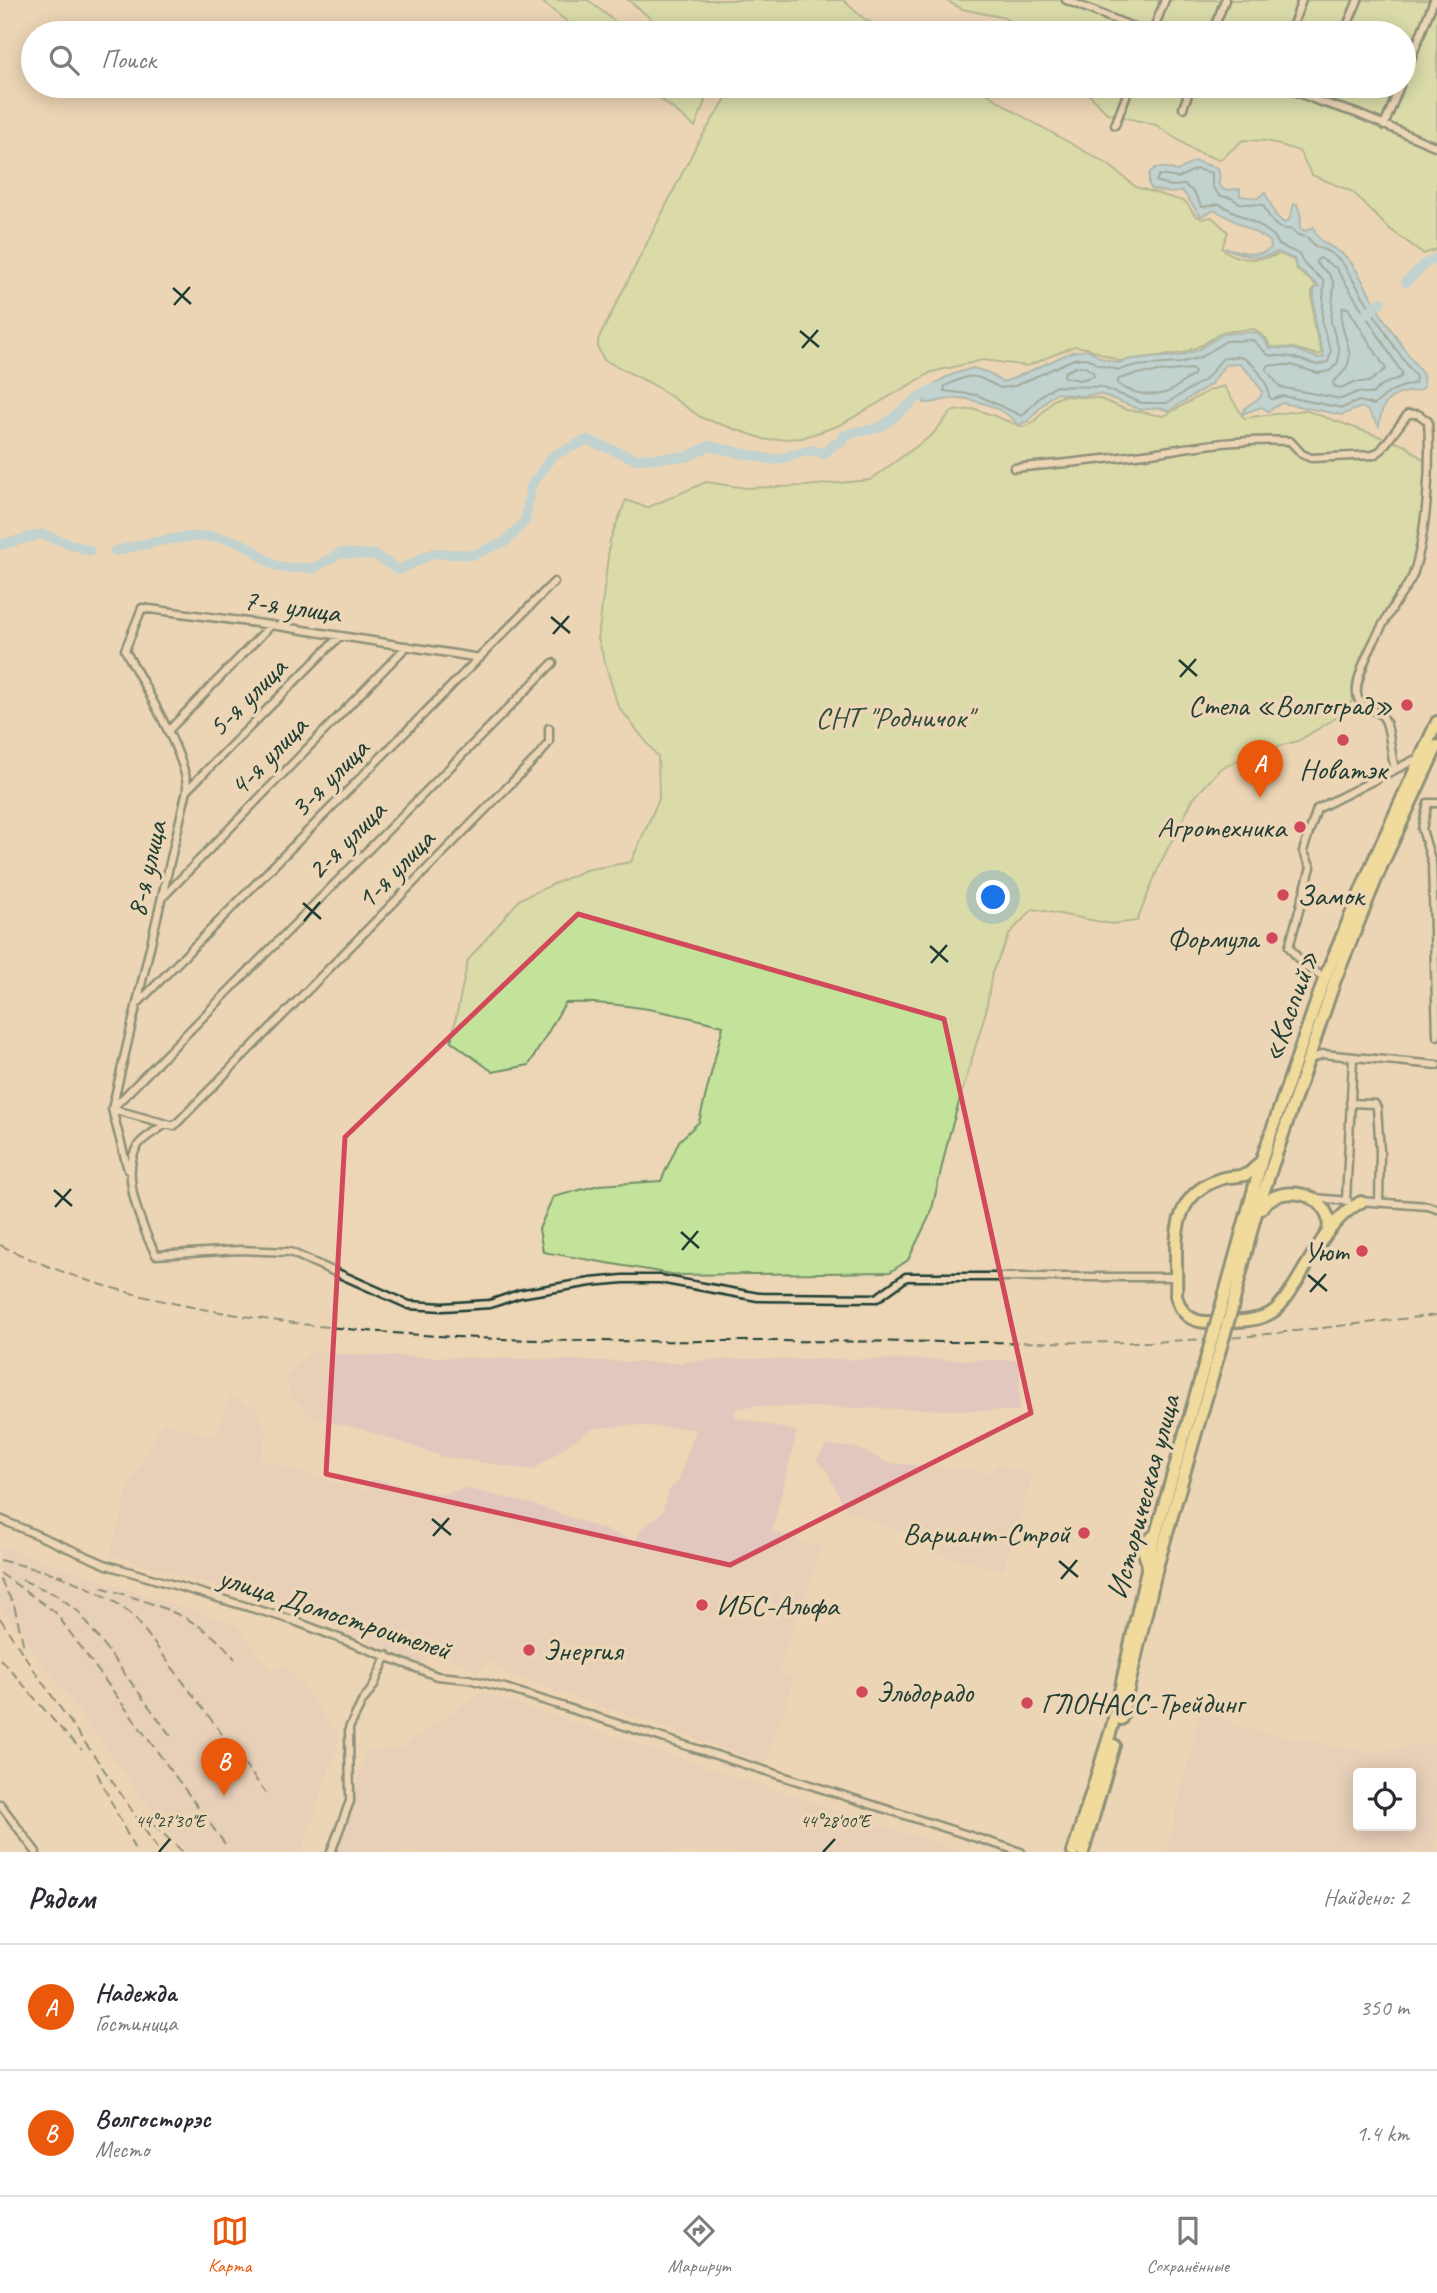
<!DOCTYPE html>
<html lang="ru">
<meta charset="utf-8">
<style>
body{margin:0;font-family:Caveat,sans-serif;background:#f7f7f7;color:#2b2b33}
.controls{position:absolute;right:21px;bottom:21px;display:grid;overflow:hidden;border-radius:7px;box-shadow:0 4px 18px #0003}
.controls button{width:63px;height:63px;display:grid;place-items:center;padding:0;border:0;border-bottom:2px solid #e1e1e2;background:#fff;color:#2b2b33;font:35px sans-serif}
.you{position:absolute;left:994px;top:898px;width:24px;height:24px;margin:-18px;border:5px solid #fff;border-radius:50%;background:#1a73e8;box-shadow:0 0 0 10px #1a73e833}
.badge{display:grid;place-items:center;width:46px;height:46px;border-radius:50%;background:#ea580c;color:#fff;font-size:23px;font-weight:700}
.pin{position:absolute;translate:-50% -58px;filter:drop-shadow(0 2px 4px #0008)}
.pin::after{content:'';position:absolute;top:37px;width:24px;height:21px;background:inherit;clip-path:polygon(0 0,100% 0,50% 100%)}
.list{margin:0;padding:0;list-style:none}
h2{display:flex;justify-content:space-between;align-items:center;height:91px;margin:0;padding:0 28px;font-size:30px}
h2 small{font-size:23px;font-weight:400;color:#7c7c81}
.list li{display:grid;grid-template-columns:46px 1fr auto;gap:21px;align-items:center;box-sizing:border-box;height:126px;padding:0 28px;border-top:2px solid #e1e1e2}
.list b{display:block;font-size:26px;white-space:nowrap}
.list p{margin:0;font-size:23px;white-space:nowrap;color:#7c7c81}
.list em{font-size:23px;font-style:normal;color:#7c7c81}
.icon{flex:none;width:38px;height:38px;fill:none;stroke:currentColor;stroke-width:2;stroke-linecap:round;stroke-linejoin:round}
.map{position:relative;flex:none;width:1437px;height:1852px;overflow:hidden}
.search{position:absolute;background:#fff;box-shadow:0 4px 18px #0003;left:21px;right:21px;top:21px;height:77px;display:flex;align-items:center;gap:18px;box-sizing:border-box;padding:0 24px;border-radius:38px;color:#7c7c81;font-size:26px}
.sheet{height:343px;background:#fff}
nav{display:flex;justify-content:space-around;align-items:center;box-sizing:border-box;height:98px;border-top:2px solid #e1e1e2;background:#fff;font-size:19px;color:#7c7c81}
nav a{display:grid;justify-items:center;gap:4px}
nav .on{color:#ea580c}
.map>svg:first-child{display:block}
</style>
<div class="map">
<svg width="1437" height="1852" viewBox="0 0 1437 1852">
<rect width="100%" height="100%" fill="#ecd6b5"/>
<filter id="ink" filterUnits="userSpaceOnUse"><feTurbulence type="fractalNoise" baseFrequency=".0143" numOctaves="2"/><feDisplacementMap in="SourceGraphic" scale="14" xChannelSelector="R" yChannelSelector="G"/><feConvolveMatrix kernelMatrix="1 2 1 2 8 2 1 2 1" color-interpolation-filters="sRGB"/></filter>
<g filter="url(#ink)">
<!-- built -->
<path fill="#e1c7bd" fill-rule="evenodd" d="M310,1351L353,1355L678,1363L737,1359L1020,1360L1019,1411L753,1406L735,1409V1417L797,1432L772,1531L821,1548L779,1673L794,1679L766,1763L506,1673L489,1660L478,1672L435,1651L421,1663L333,1627L329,1620L110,1555L129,1485L163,1423L214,1436L230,1397L257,1409L267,1434L259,1459L363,1491L374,1479L442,1495L464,1488L532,1504L636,1541L640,1531L663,1511L669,1490L678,1482L696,1429L628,1425L590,1429L533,1470L444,1457L377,1434L311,1416L290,1396L286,1377Z
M827,1445L857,1448L888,1463L993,1472L997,1465L1033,1475L1003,1571L931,1552L926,1541L847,1512L828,1473L817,1460Z
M0,1546L236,1625L272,1672L286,1664L340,1738L302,1852H190L172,1837L26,1641L22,1628L16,1629L0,1607Z
M482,1692L962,1852H334L367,1751L401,1748Z
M1201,1706L1237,1726L1262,1733L1372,1752L1437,1742V1852H1167ZM1358,1773H1411V1826H1358Z"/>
<!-- green -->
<path fill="#c3e39b" stroke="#719068" stroke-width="2" d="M540,0H588L629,33H581Z
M628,0H843L863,18L890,33H669Z
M945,0H1437V249L1424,254L1387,227L1353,192L1312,175L1299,151L1268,141L1243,140L1220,160L1195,151L1156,125L1107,113L1081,86H1404V33H1024L1005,18L962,9Z
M645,86H694L707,96L695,127Z
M731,86H976L1015,112L1109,165L1136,187L1186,202L1194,214L1202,219L1212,217L1228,232L1222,248C1237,262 1262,261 1280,254L1294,260L1296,269L1316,285L1312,291L1314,326L1322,353L1318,355L1293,348L1270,347L1267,339L1254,329L1222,332L1202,345L1183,353L1119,361L1090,349L1075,346L1027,366L983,360L932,372L840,425L802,438L767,440L702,418L654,385L604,360L598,348V340L696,146L725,100Z
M1224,386L1244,418L1305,410L1406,446L1431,466L1414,578L1374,648L1360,692L1339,716L1298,741L1261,751L1221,768L1193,799L1160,864L1137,921L1112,924L1033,909L1010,933L992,973L986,1011L949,1136L931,1213L908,1260L890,1272L677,1275L543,1252L539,1229L553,1197L599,1185L661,1181L679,1141L699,1122L723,1026C671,1012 619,1001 565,1003L529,1065L493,1072L451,1041L468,960L520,899L585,870L631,862L659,799L658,757L618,706L598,639L610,540L626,500L647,508L706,482L746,488L805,486L870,480L932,435L952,411L976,409L1023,427L1034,422L1053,400L1062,396L1098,398L1127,410L1164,416L1210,390Z"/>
<!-- water -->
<path fill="#8eceef" stroke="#6294a4" stroke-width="2" d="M1195,161L1218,168L1220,178L1218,184L1224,190L1240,189V196L1258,198L1265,192L1276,216L1284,223L1289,220L1294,204H1297L1301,216L1300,228L1305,231L1314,227C1316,245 1337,246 1348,259C1361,274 1369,294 1379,311C1392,333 1408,354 1423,375L1424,387C1418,392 1415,391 1407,392C1386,396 1381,407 1379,426L1368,411L1361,407L1342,415L1282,403L1268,411L1261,407L1242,414L1246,407L1261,397L1262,391L1249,373L1239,364L1225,365L1211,384L1169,411L1159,408L1141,410L1100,394L1081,396L1056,393L1049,398L1028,421L1018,425C1008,409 975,399 957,398C946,398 935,404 924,403C928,380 953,374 973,368L989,373L1002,382L1012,379L1072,352L1089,350L1101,358L1118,363L1131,359L1179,356L1198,350L1223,334L1255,332L1265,340L1269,348L1293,349L1318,358L1324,357L1315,325L1314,290L1319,286L1297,268L1294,259L1278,252C1258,261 1245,256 1225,248C1240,251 1259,259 1271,248L1270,241L1215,210L1201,216C1193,208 1190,199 1182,191L1171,193L1152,189L1149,185V174L1155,168H1167L1177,171Z"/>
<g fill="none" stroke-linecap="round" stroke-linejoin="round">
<!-- shore -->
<path stroke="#4b777f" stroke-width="2" d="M1196,169L1212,173V186L1220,196L1232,198L1239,203L1263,205C1270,218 1274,231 1291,229L1296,234L1308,238L1315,246L1329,252L1342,262L1395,348L1416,377L1415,383C1393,389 1391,390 1374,405L1359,401L1342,408L1283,396L1272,399L1269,397C1270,385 1253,359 1239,357C1234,356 1227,358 1222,359L1206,379L1167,403H1142L1101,387L1056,386L1044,393L1022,416L977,395L944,391L945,386C973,372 973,374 1000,388L1015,386L1074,359L1087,358L1099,365L1119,370L1133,366L1180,363L1201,357L1226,341L1253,340L1268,355L1292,357L1317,365L1328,362L1331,351L1322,324L1324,281L1304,264L1299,254L1279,245L1274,236L1259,225L1219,204L1202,207L1195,194L1185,185L1171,186L1156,181L1159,175L1178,178Z
M1320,258L1336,268L1402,373L1401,377L1382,385L1372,394L1358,392L1341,399L1280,387L1266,369L1269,365H1291L1318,373L1330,371L1338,362L1339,350L1331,322L1334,283L1329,274L1316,263L1317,260Z
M1343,307L1348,308L1386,369L1369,382H1354L1341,388L1334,386L1333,382C1369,354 1334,338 1343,307Z
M1076,367H1085L1093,372L1094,376L1080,380L1064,377L1065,372Z
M1191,369L1195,371L1194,375C1185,379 1174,391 1165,393C1150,397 1128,393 1117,383L1119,379L1135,374Z"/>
<!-- river -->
<path stroke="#8eceef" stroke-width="10" d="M1406,282L1425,264L1437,258
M1366,314L1381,302
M0,545L42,534L90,551
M115,551C153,542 200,529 238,542C254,547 265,563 280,567C287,569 301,566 312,569L340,553L375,555L399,570L433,553L473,555L506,541L525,521L531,486L552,456L587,440L636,459L687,457L709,446L774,460L812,450L824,454L833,445L843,441L844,436C858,429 872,432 882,426C901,414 914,395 937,389"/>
<!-- street casing -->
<g stroke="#1f3d34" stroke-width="11">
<path id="street" d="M1066,0L1148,33
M1152,33L1165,0
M1212,33L1225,0
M1290,33L1302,0
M1344,33L1358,0
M1404,77L1434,0
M1282,86L1318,101L1356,113L1437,147
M1318,101L1323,86
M1183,108L1191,86
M1115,125L1130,86
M1384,126L1400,86
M1014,468C1058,464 1101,460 1144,454C1193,447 1241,438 1290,441L1302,454L1311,458L1374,455L1381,450L1408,414H1418L1428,421C1431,465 1427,533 1413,575C1409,584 1402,593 1396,602C1384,622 1354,672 1357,694C1358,708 1375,708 1383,717C1391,727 1390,755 1395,768
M168,731L271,625
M187,790L340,636
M1437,803H1428L1422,829L1432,863L1437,1036
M164,896L407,646
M1325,977L1305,967L1289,947L1311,867L1303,851L1317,809L1414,760L1418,763
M137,1004L554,582
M1308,1060L1323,1054L1437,1065
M1350,1103L1375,1104L1377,1108L1380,1151L1379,1202
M114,1107L553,663
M112,1109L174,1126L541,753L549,742V728
M166,1124C157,1130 146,1136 139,1144C118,1171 142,1228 156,1255L240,1250L290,1252L409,1305L443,1307L490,1304L519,1294L591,1282L623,1279H660L758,1297L877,1298L906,1277H1177
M128,1170L112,1109L187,790C189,760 141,680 125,650L142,608L271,625L480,658
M1315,1198L1348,1201
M1346,1201L1353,1058
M1359,1201L1428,1206L1437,1209
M0,1519L107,1565L292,1620L437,1676L468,1679L505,1688L1021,1852
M0,1804L36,1852
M331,1852L350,1801L349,1728L362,1702L373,1687L387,1655"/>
</g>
<!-- highway casing -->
<g stroke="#1f3d34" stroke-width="16">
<path id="highway" d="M1258,1164C1244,1182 1238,1173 1220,1179C1165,1198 1178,1248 1176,1295C1180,1313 1191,1323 1210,1322C1230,1321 1252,1323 1269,1314C1280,1309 1287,1296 1294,1286C1313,1256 1330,1218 1361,1202
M1261,1209C1278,1180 1335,1193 1328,1231
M1222,1304L1263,1156L1325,977L1373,862L1437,722
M1232,1308L1254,1220L1335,980L1381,867L1437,746
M1147,1562L1140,1540L1146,1544L1153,1536
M1121,1719L1157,1567L1213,1374
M1073,1852L1112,1727L1152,1547L1203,1370
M1083,1852L1114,1745"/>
</g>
<!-- street -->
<use href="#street" stroke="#ecd6b5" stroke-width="6"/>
<!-- highway -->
<use href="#highway" stroke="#f4e382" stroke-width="10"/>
<!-- rail -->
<path stroke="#1f3d34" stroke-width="2" stroke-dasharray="10 5" stroke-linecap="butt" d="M0,1245C97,1293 203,1312 310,1325C446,1341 581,1342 718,1341C863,1341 1007,1343 1151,1342L1241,1337L1437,1315
M0,1560L64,1576
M0,1573L55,1612L225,1844
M57,1575C87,1586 113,1597 136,1619L266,1793
M0,1579L14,1605L24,1647
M22,1580L57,1595L79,1612L173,1739
M101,1587C150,1603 203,1616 235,1659
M0,1618C50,1698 109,1772 159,1852
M0,1659C29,1689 52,1722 82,1750
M97,1773L136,1852
M142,1814L183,1852"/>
<!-- highway-bridge casing -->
<g stroke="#1f3d34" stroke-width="16" stroke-linecap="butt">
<path id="highway-bridge" d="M1203,1370L1222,1304
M1213,1374L1232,1308"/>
</g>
<!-- highway-bridge -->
<use href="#highway-bridge" stroke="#f4e382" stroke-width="10"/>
</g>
</g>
<!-- marked area -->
<path d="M0 0H1437V1852H0ZM578,914L944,1019L1031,1413L730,1565L326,1474L345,1137Z" fill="#ecd6b5" fill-opacity=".55" fill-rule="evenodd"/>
<path fill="none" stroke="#d1495b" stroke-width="5" stroke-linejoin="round" d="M578,914L944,1019L1031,1413L730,1565L326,1474L345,1137Z"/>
<!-- ticks -->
<path fill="none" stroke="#1f3d34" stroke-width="2.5" d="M173,288L191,304M174,305L190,287M800,331L819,347M802,348L818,330M551,617L570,633M553,634L569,616M1179,660L1197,676M1180,677L1196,659M303,903L321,919M304,921L320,902M930,946L948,962M931,963L947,945M54,1190L72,1206M55,1207L71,1189M681,1232L699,1248M682,1250L698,1231M1308,1275L1327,1291M1310,1292L1326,1274M432,1519L451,1535M433,1536L449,1518M1059,1561L1078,1577M1061,1579L1077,1560M159,1852L170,1839M823,1852L835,1839"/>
<!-- markers -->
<g fill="#d1495b" stroke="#ecd6b5" stroke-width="2.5">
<circle cx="1407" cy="705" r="7"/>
<circle cx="1343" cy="740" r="7"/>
<circle cx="1300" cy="827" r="7"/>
<circle cx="1283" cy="895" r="7"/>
<circle cx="1272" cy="938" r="7"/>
<circle cx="1362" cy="1251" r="7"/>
<circle cx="1084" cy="1533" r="7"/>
<circle cx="702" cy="1605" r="7"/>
<circle cx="529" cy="1650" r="7"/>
<circle cx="862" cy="1692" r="7"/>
<circle cx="1027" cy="1703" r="7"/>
</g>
<g text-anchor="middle" stroke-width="7" stroke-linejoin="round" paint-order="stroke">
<!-- street labels -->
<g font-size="30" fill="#1f3d34" stroke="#ecd6b5">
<text transform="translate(292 606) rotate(8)" y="10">7-я улица</text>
<text transform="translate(247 697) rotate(-45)" y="10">5-я улица</text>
<text transform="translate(268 756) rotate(-46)" y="10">4-я улица</text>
<text transform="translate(329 778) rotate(-45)" y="10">3-я улица</text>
<text transform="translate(346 840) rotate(-45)" y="10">2-я улица</text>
<text transform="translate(146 869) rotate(-77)" y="10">8-я улица</text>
<text transform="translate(395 869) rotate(-46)" y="10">1-я улица</text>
<text transform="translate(1290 1006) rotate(-70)" y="10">«Каспий»</text>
<text transform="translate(1143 1497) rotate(-75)" y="10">Историческая улица</text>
<text transform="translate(335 1613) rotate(18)" y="10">улица Домостроителей</text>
</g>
<!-- poi labels -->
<g font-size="30" fill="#1f3d34" stroke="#ecd6b5" text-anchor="end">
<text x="1393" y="715">Стела «Волгоград»</text>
<text x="1343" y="779" text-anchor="middle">Новатэк</text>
<text x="1286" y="837">Агротехника</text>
<text x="1297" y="905" text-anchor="start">Замок</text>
<text x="1258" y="948">Формула</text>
<text x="1348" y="1261">Уют</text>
<text x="1070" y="1543">Вариант-Строй</text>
<text x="716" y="1615" text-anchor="start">ИБС-Альфа</text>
<text x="543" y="1660" text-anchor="start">Энергия</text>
<text x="876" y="1702" text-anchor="start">Эльдорадо</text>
<text x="1041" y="1713" text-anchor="start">ГЛОНАСС-Трейдинг</text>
</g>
<!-- park labels -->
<g font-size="30" fill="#2f4e3e" stroke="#ecd6b5">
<text x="894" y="727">СНТ "Родничок"</text>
</g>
</g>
<g font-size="18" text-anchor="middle" fill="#1f3d34" stroke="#ecd6b5" stroke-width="7" stroke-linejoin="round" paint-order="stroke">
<text x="170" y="1827">44°27'30"E</text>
<text x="835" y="1827">44°28'00"E</text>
</g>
</svg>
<div class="controls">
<button><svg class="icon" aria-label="locate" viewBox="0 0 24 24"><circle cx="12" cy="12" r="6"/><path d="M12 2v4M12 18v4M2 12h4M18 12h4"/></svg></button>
</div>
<div class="you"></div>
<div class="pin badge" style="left:1260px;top:798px">A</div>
<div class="pin badge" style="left:224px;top:1796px">B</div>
<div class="search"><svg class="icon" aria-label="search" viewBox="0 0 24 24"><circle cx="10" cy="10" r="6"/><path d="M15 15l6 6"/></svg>Поиск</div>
</div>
<section class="sheet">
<h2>Рядом<small>Найдено: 2</small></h2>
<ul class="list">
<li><span class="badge">A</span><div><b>Надежда</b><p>Гостиница</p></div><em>350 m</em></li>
<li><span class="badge">B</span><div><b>Волгосторэс</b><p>Место</p></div><em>1.4 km</em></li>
</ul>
</section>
<nav>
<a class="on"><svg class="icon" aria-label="map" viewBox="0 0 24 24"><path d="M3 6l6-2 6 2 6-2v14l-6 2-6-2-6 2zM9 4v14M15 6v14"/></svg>Карта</a>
<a><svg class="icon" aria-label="directions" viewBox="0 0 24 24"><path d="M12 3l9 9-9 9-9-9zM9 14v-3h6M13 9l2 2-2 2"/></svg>Маршрут</a>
<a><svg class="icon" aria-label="saved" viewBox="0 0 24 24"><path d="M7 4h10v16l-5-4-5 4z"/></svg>Сохранённые</a>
</nav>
